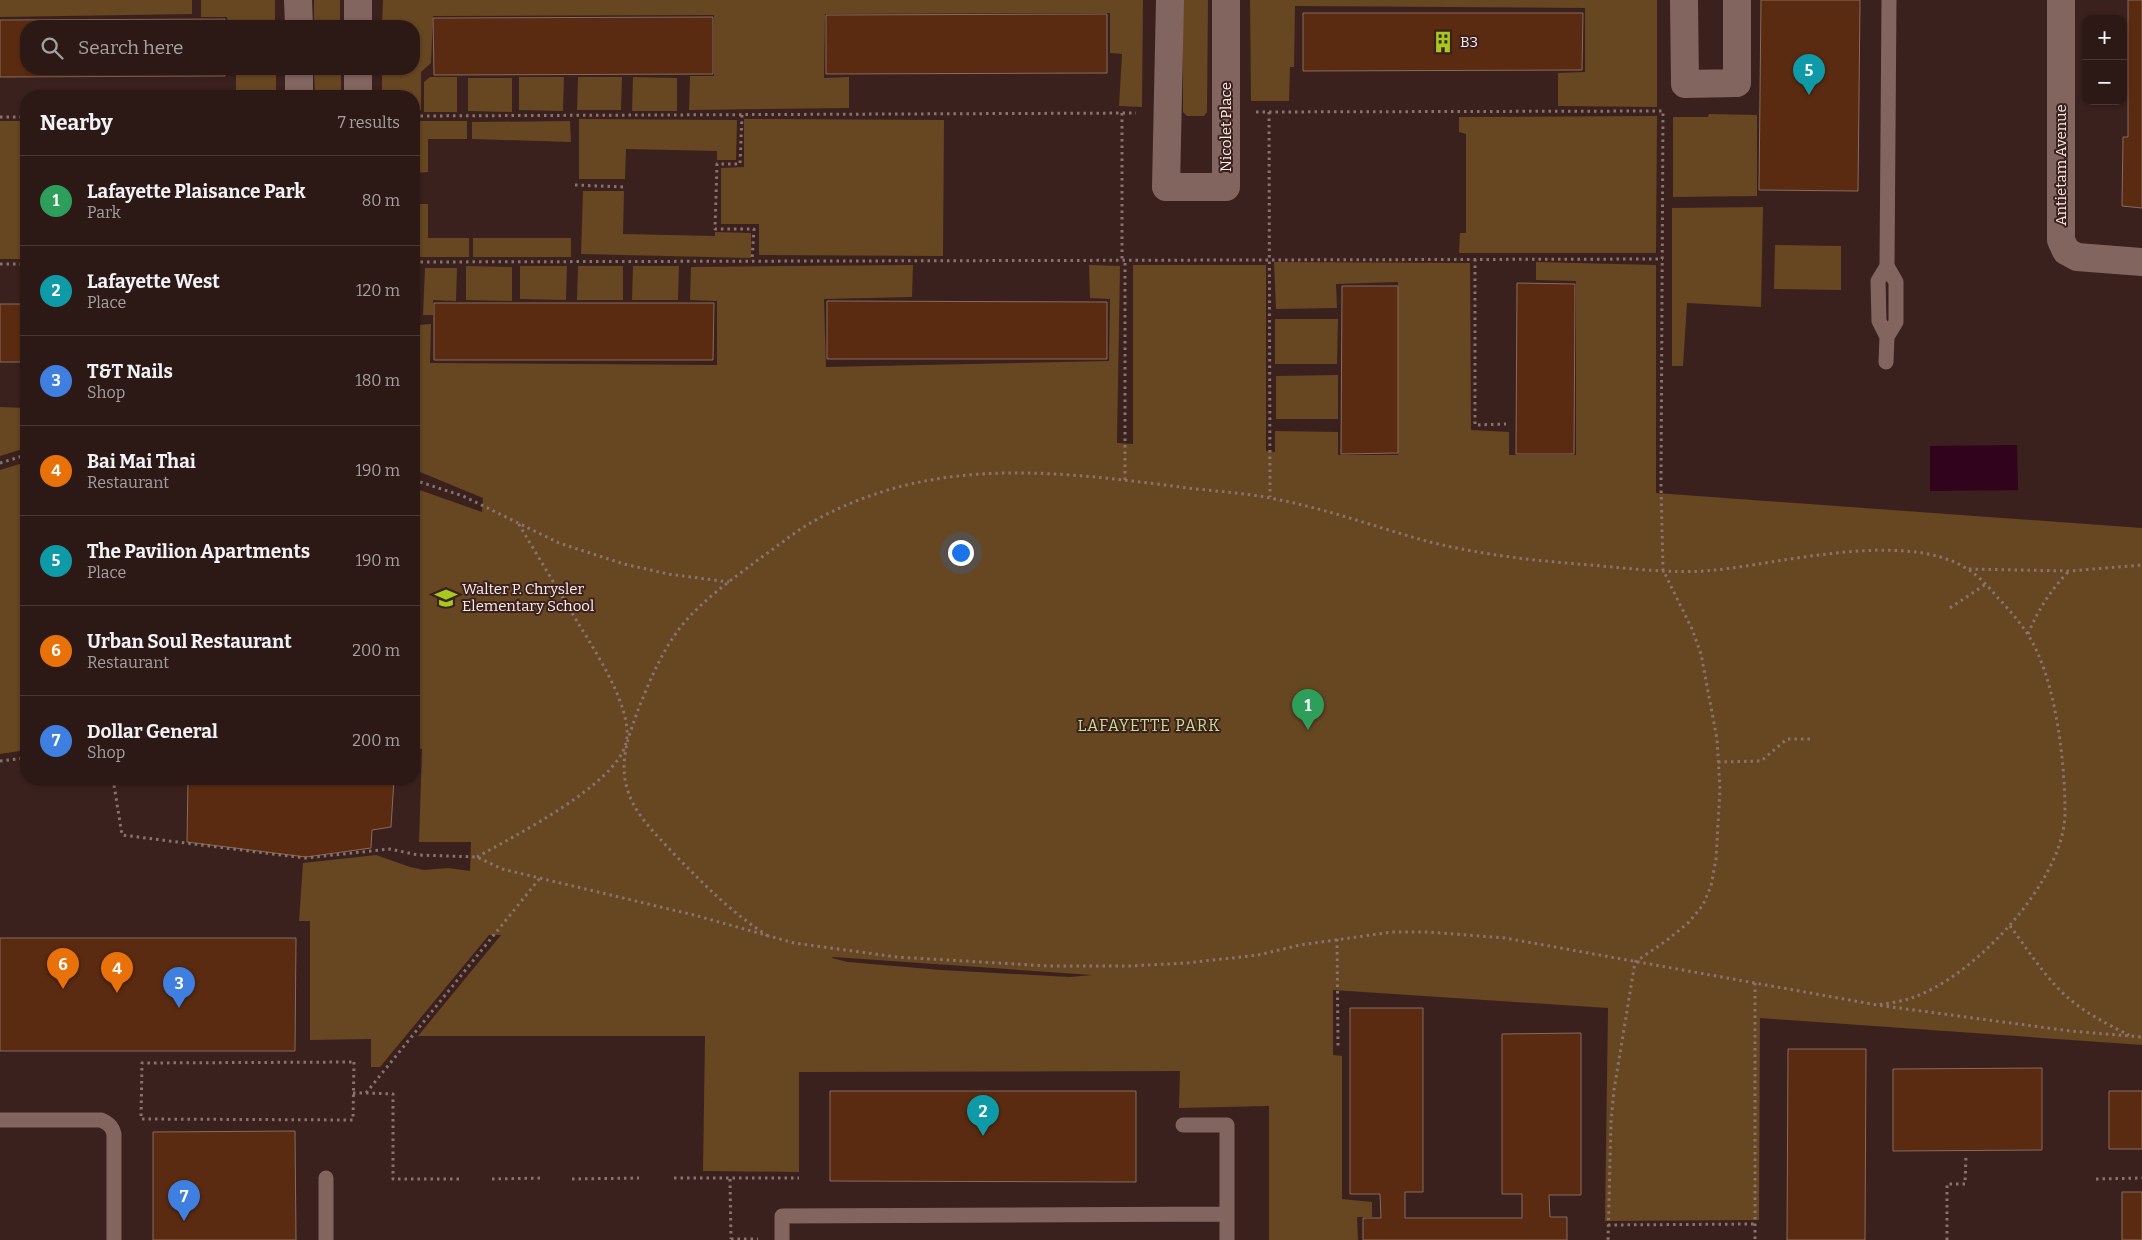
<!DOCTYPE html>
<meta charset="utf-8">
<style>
body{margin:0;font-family:Bitter,serif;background:#34221f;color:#f1f3f6}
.controls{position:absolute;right:15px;top:15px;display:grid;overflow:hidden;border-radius:10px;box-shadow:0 1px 4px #0004}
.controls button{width:45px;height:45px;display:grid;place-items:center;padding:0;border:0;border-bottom:1px solid #483835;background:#2c1916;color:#f1f3f6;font:25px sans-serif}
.you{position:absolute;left:960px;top:552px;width:18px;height:18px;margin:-12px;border:4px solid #fff;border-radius:50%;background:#1a73e8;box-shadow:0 0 0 8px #1a73e833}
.badge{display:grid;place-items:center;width:32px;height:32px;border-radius:50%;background:#a7c81f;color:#fff;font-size:16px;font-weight:700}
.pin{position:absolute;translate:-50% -41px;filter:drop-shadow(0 1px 2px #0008)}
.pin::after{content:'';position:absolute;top:26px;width:18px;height:15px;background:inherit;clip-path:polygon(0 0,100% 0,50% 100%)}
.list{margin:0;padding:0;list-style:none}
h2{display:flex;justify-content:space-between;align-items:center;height:65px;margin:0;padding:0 20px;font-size:21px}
h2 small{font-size:16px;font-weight:400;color:#a6a0a1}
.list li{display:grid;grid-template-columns:32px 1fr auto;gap:15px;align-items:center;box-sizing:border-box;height:90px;padding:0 20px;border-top:1px solid #483835}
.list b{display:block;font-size:19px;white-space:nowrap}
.list p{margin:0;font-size:16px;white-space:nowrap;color:#a6a0a1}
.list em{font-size:16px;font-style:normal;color:#a6a0a1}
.icon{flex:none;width:28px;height:28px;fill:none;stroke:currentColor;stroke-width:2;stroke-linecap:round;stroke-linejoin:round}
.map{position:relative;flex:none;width:2142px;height:1240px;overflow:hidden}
.search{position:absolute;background:#2c1916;box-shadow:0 1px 4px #0004;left:20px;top:20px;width:400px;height:55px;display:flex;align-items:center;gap:12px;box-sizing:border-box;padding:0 18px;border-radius:20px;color:#a6a0a1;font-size:19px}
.panel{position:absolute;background:#2c1916;box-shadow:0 1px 4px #0004;left:20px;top:90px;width:400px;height:695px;border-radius:20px}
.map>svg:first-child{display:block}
</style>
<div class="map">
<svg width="2142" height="1240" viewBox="0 0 2142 1240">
<rect width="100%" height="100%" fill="#3a211d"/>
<!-- green -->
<path fill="#674622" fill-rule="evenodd" d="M0,0H192V14L0,17Z
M201,0H275V26H228L227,17H201Z
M314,0H340V26H314Z
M383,0H1143L1142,107L1119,106L1122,54L1110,53V13L825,14L824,78L849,77V108L689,110L690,76H714V15L433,16L431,63L421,72V110H414V96H382V69H414V26H382Z
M1183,0H1208L1207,112L1204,116H1187L1183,112Z
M1250,0H1657V107L1558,106V73L1585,72V8L1295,6L1294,67H1290L1289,101H1251Z
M228,69H276V96H236V73H228Z
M314,69H341V96H315Z
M430,77H457V112H424V82Z
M519,77H564L563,111L519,110Z
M578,77H622L621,110H577Z
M633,77L677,78V111H632Z
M468,78H512V112L468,111Z
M1709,114L1757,115V196L1673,197V117H1708Z
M1657,116L1656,253H1459L1460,233H1466V134L1459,132V117Z
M579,119L737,120L736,160H717V151L626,149L625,179H579Z
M744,119L944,120L943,256L759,255V224H721V168L744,167Z
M0,121H26V259H0Z
M414,121H467V139H428V172L414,173Z
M570,121L571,142L472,139V122Z
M583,191H624L623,234L715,236V232L751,233V258L581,254Z
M414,204H428V238H469V257H414Z
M1763,207L1761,307L1687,303L1683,366H1672V208Z
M473,238H571V257H473Z
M1775,245L1841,246V290L1774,289Z
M1274,262L1470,263L1471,430L1509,432V455H1576V281L1536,280V262L1656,265V493L2142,528V1045L1760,1018L1759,1220L1605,1221L1608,1008L1333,990V1055L1342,1056V1199L1372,1202V1217H1357L1358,1240H1269V1106L1179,1108L1180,1071L799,1072V1172L703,1171L705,1036H418L501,935H489L380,1067H371V1039L310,1040V921H299L303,863L376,855L410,867L424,870L448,868L470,871L471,842H419L422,749L414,748V488L482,512L483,498L420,472L414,462V268H420L419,325L431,324L430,363L717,365V301L690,300L691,267L913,265L912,297L824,299L826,367L1109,361L1110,299L1090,298L1089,265L1120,266L1117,443L1133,444V265H1266V451L1275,452V431L1338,432V455H1398V282L1336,284L1337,308L1276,309ZM832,958L833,957L1092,975L1070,977L941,970L848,962Z
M466,266L512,267V301L466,300Z
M520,266H567L566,300L520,299Z
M578,266H623V300H577Z
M633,266H679L678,300H632Z
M425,268H457L456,301L433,300V315H423Z
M1275,319H1338L1337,364H1275Z
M1338,375V419H1276V376Z
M0,407L26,408V448L0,456Z
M26,462V750L0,754V470Z"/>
<!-- water -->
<path fill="#31031c" d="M2017,445L2018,490L1930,491V446Z"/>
<!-- building -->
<path fill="#5b2b11" stroke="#866b5e" d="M1761,0H1860L1858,191L1759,190Z
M2128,0H2142V208L2122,206L2123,137H2128Z
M1303,13H1583L1582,70L1303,71Z
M1107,14V73L826,74V15Z
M713,17V74L434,75L433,18Z
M225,19V26H26V69H225V76L0,77V20Z
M1517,283L1575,284L1574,454H1516Z
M1342,286H1398V453L1341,454Z
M827,301L1107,302V359H827Z
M434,303H714L713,360H434Z
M0,304H26V362H0Z
M188,779H394L391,827L372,830L371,848L306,857L187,842Z
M0,938H296L295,1051H0Z
M1350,1008H1423V1192H1405V1218H1522V1194H1502V1034L1581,1033V1195H1549L1550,1217H1567V1240H1363V1218H1381L1380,1194H1350Z
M1788,1049H1866L1865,1240H1787Z
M2042,1068V1150L1893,1151V1069Z
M830,1091H1136V1182L830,1181Z
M2109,1091H2142V1149H2109Z
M295,1131L296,1240H153V1132Z
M2122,1192H2142V1240H2122Z"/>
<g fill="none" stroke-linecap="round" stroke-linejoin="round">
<!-- path -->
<path stroke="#89736f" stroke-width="3" stroke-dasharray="2.5 4" stroke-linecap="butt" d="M1256,112L1663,111L1661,485L1663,570L1692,629L1701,654L1717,739L1720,790L1716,859L1711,886L1703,905L1689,922L1666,941L1635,962L1614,1090L1611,1121L1608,1240
M1269,112L1270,497
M1122,113V260
M742,115L740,164H717L715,229H754L752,261
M414,116L1136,113
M0,117H26
M575,185L624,187
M1475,259V425L1506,424
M414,262L1663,259
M0,264H26
M0,463L26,455
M414,480L463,496L559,543L624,564L668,574L729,582
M1125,480V260
M1969,569L2069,571L2142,565
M1950,608L1986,584
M2028,634C2038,610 2050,591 2068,572
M0,761L26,758
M1718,762L1761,761L1787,739H1813
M113,779L122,835L305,858L390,849L418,855L477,857L502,869L694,915L794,943L897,957L1048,966H1129L1187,963L1258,955L1300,945L1392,932H1428L1505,938L1877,1005L2070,1031L2142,1037
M477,857C514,836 616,785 626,743C635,707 587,639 569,608C552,580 535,551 518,523
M2010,926C2029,951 2047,981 2072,1001C2089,1015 2109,1025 2129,1035
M768,936C728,910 706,886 673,853C655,833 634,814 627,788C619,761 629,735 638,710C652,675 667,638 695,611C716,590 742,572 766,554C782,543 797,530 814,521C930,457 1047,470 1173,486C1206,491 1242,492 1275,499C1328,509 1378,528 1430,542C1478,554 1528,560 1578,564C1620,567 1674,575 1715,570C1783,563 1903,531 1964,567C1978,575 1988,586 1998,598C2014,615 2029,632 2038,654C2057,696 2065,765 2065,812C2066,879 1974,978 1911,998C1901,1002 1888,1003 1877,1005
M1337,939L1338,1046
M1755,983V1240
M354,1062L353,1120L141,1119L142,1063Z
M353,1093H366L540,878
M366,1093L393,1094V1179H460
M674,1178H799
M492,1179L544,1178
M572,1179L639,1178
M730,1179L731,1239
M2096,1179L2142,1178
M1608,1225L1755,1224
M731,1239H758
M1947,1240V1184H1965L1966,1156"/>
<!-- service -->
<path stroke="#836560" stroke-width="15" d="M1887,337L1879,321L1878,281L1887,266
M1886,362L1887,337L1896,322V282L1887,266L1889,0
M0,1120H101C108,1123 112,1126 114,1134V1240
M1183,1125H1227V1240
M326,1178V1240
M782,1240V1216L1227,1214"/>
<!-- minor -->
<path stroke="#836560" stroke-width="28" d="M298,0L299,26
M358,0V26
M1170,0L1166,187H1226V0
M1684,0L1685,84L1737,83V0
M299,69V96
M358,69V96"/>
<!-- tertiary -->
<path stroke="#836560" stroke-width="28" d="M2061,0V240L2066,251L2077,257L2142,262"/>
</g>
<!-- icons -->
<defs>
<g id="building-bare" transform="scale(1.725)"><path d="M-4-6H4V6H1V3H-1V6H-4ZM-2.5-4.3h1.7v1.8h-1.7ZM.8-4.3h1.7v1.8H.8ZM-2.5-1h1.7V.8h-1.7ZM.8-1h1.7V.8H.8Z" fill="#a7c81f" stroke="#3a211d" stroke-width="2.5" paint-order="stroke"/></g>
<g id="school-bare" transform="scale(1.725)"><path d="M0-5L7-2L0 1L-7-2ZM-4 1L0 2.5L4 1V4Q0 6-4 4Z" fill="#a7c81f" stroke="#3a211d" stroke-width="2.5" paint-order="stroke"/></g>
</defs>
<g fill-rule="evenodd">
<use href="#building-bare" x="1443" y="42"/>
<use href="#school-bare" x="446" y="598"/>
</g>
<g text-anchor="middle" stroke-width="4" stroke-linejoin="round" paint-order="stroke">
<!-- poi labels -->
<g font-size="15" fill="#feece9" stroke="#3a211d" text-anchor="start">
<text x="1460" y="47">B3</text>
<text x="462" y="594">Walter P. Chrysler<tspan x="462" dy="17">Elementary School</tspan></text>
</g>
<!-- street labels -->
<g font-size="15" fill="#feece9" stroke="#3a211d">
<text transform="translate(1226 127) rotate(-90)" y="5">Nicolet Place</text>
<text transform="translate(2061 165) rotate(-90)" y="5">Antietam Avenue</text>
</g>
<!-- neighbourhood labels -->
<g font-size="16" letter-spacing="1" fill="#c9de93" stroke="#3a211d">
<text x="1149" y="731">LAFAYETTE PARK</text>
</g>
</g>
</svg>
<div class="controls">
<button>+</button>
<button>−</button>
</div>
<div class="you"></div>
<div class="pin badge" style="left:1308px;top:730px;background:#2e9e5b">1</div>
<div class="pin badge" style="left:983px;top:1136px;background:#0f9aa8">2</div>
<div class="pin badge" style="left:179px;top:1008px;background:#3f7fe0">3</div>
<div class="pin badge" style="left:117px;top:993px;background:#e8710a">4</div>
<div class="pin badge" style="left:1809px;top:95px;background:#0f9aa8">5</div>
<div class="pin badge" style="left:63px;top:989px;background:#e8710a">6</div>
<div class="pin badge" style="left:184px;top:1221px;background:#3f7fe0">7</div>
<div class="search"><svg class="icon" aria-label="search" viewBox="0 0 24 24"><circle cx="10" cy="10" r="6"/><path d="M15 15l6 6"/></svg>Search here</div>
<section class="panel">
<h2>Nearby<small>7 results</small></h2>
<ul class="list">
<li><span class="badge" style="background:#2e9e5b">1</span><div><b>Lafayette Plaisance Park</b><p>Park</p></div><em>80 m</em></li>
<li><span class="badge" style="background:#0f9aa8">2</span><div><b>Lafayette West</b><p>Place</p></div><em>120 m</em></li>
<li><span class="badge" style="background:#3f7fe0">3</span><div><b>T&amp;T Nails</b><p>Shop</p></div><em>180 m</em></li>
<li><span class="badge" style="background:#e8710a">4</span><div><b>Bai Mai Thai</b><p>Restaurant</p></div><em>190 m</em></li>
<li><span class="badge" style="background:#0f9aa8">5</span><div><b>The Pavilion Apartments</b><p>Place</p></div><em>190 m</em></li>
<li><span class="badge" style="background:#e8710a">6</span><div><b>Urban Soul Restaurant</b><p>Restaurant</p></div><em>200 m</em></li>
<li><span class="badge" style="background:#3f7fe0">7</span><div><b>Dollar General</b><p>Shop</p></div><em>200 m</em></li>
</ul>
</section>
</div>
